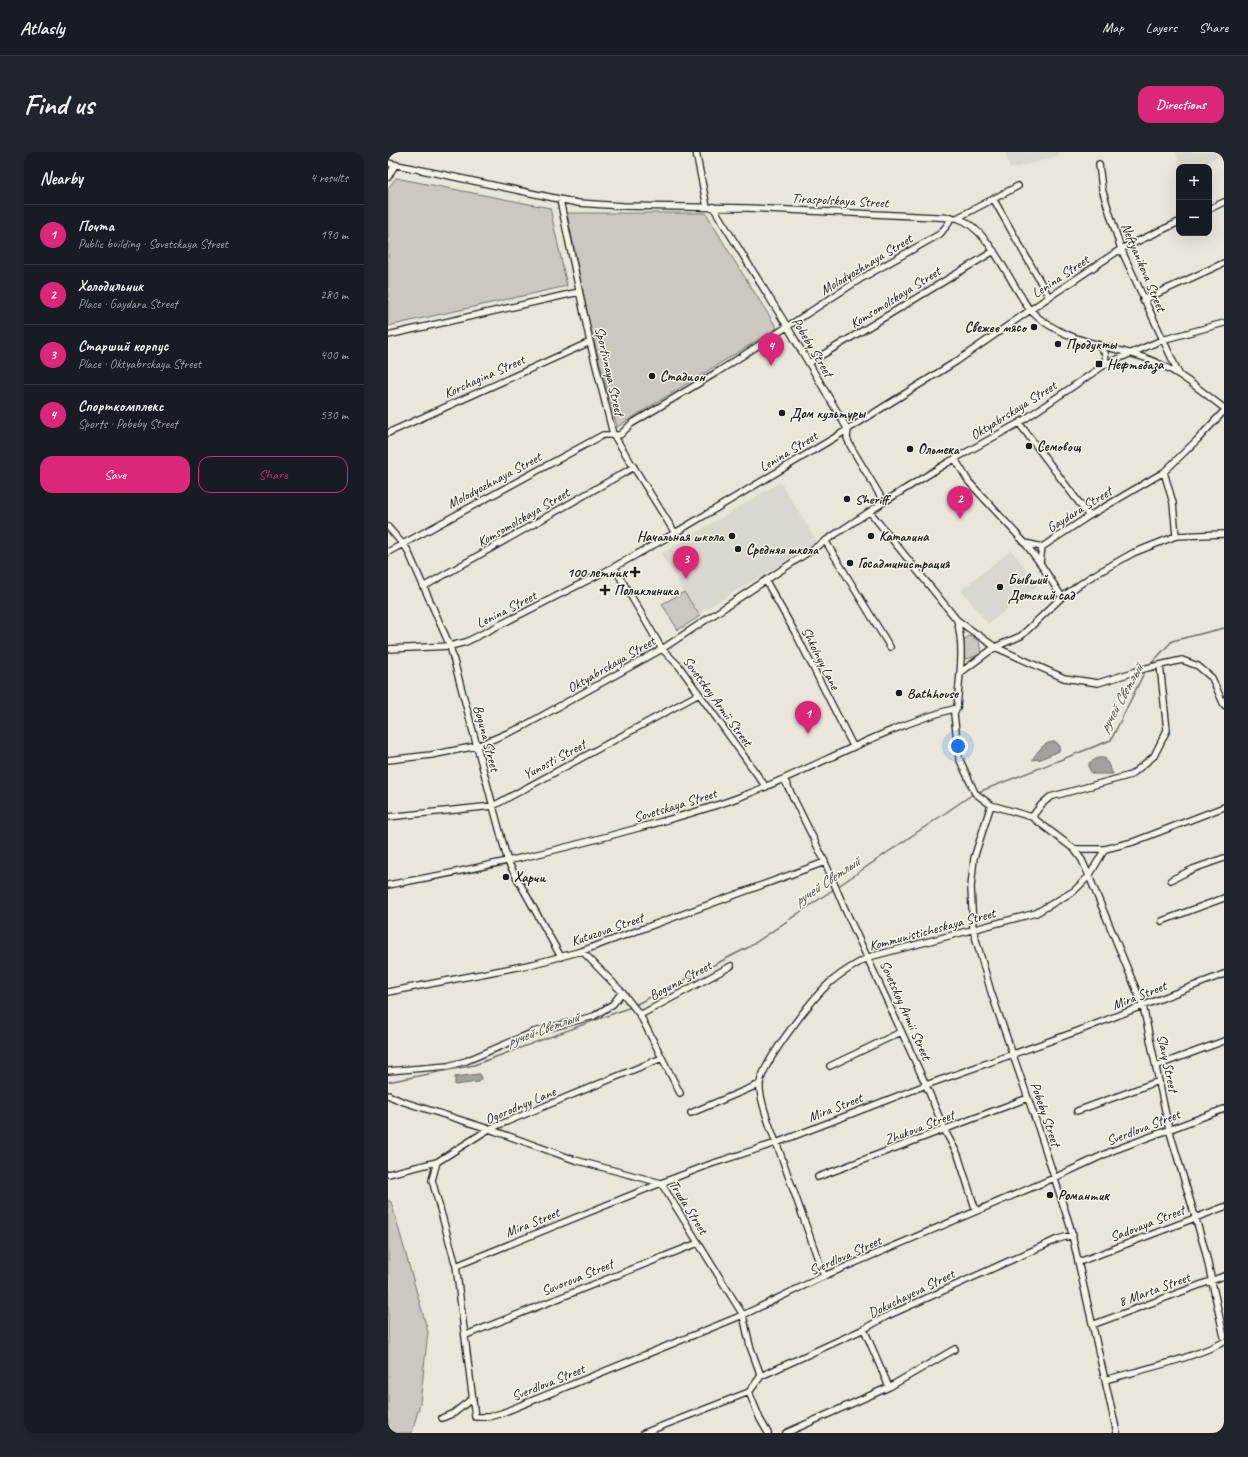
<!DOCTYPE html>
<meta charset="utf-8">
<style>
body{margin:0;font-family:Caveat,sans-serif;background:#20242c;color:#f1f3f6}
.controls{position:absolute;right:12px;top:12px;display:grid;overflow:hidden;border-radius:8px;box-shadow:0 4px 16px #0002}
.controls button{width:36px;height:36px;display:grid;place-items:center;padding:0;border:0;border-bottom:1px solid #363941;background:#171b24;color:#f1f3f6;font:20px sans-serif}
.you{position:absolute;left:570px;top:594px;width:14px;height:14px;margin:-10px;border:3px solid #fff;border-radius:50%;background:#1a73e8;box-shadow:0 0 0 6px #1a73e833}
.badge{display:grid;place-items:center;width:26px;height:26px;border-radius:50%;background:#db2777;color:#fff;font-size:13px;font-weight:700}
.pin{position:absolute;translate:-50% -33px;filter:drop-shadow(0 1px 2px #0008)}
.pin::after{content:'';position:absolute;top:21px;width:14px;height:12px;background:inherit;clip-path:polygon(0 0,100% 0,50% 100%)}
.list{margin:0;padding:0;list-style:none}
h2{display:flex;justify-content:space-between;align-items:center;height:52px;margin:0;padding:0 16px;font-size:17px}
h2 small{font-size:13px;font-weight:400;color:#9ea1a6}
.list li{display:grid;grid-template-columns:26px 1fr auto;gap:12px;align-items:center;box-sizing:border-box;height:60px;padding:0 16px;border-top:1px solid #363941}
.list b{display:block;font-size:15px;white-space:nowrap}
.list p{margin:0;font-size:13px;white-space:nowrap;color:#9ea1a6}
.list em{font-size:13px;font-style:normal;color:#9ea1a6}
.actions{display:flex;gap:8px;padding:12px 16px}
.actions a{flex:1;padding:9px 0;border:1px solid #db2777;border-radius:12px;text-align:center;font-size:14px;color:#db2777}
.actions .main{background:#db2777;color:#fff}
.map{position:relative;flex:none;width:836px;height:1281px;overflow:hidden;border-radius:12px}
header{display:flex;align-items:center;gap:24px;box-sizing:border-box;height:56px;padding:0 20px;background:#171b24;border-bottom:1px solid #363941}
header strong{font-size:19px}
nav{display:flex;gap:22px;margin-inline-start:auto;font-size:14px}
.intro{display:flex;align-items:center;justify-content:space-between;box-sizing:border-box;height:96px;padding:0 24px}
h1{margin:0;font-size:28px}
.button{padding:10px 18px;border-radius:12px;background:#db2777;color:#fff;font-size:14px;font-weight:700}
main{display:flex;gap:24px;padding:0 24px}
aside{flex:1;background:#171b24;border-radius:12px;box-shadow:0 4px 16px #0002}
.map>svg:first-child{display:block}
</style>
<header>
<strong>Atlasly</strong>
<nav><a>Map</a><a>Layers</a><a>Share</a></nav>
</header>
<div class="intro"><h1>Find us</h1><a class="button">Directions</a></div>
<main>
<aside>
<h2>Nearby<small>4 results</small></h2>
<ul class="list">
<li><span class="badge">1</span><div><b>Почта</b><p>Public building · Sovetskaya Street</p></div><em>190 m</em></li>
<li><span class="badge">2</span><div><b>Холодильник</b><p>Place · Gaydara Street</p></div><em>280 m</em></li>
<li><span class="badge">3</span><div><b>Старший корпус</b><p>Place · Oktyabrskaya Street</p></div><em>400 m</em></li>
<li><span class="badge">4</span><div><b>Спорткомплекс</b><p>Sports · Pobeby Street</p></div><em>530 m</em></li>
</ul>
<div class="actions"><a class="main">Save</a><a>Share</a></div>
</aside>
<div class="map">
<svg width="836" height="1281" viewBox="0 0 836 1281">
<rect width="100%" height="100%" fill="#eae6dc"/>
<filter id="ink" filterUnits="userSpaceOnUse"><feTurbulence type="fractalNoise" baseFrequency=".025" numOctaves="2"/><feDisplacementMap in="SourceGraphic" scale="8" xChannelSelector="R" yChannelSelector="G"/><feConvolveMatrix kernelMatrix="1 2 1 2 8 2 1 2 1" color-interpolation-filters="sRGB"/></filter>
<g filter="url(#ink)">
<!-- built -->
<path fill="#dad7ce" d="M617,0H670L671,4L622,17Z
M788,0H836V3L808,15H792Z
M392,330L427,386L426,392L310,462L273,402Z
M623,398L650,433L600,472L573,438Z"/>
<!-- green -->
<path fill="#ccc8c0" stroke="#74726e" d="M8,26L162,56L179,134L0,174V36Z
M179,61H318L344,105L389,176L229,275L202,174Z
M296,440L312,464L290,478L274,452Z
M581,484L591,489L593,502L579,507L575,505C574,498 574,488 581,484Z
M0,1048L3,1050L40,1180L32,1251L24,1281H0Z"/>
<!-- water -->
<path fill="#a3a19a" stroke="#6d6c68" d="M668,590L672,594L671,599L653,607L644,608C650,599 656,589 668,590Z
M710,606H717L725,622H704L701,616V611Z
M90,922H92L93,927L90,930L67,933V925Z"/>
<g fill="none" stroke-linecap="round" stroke-linejoin="round">
<!-- stream -->
<path stroke="#6d6c68" stroke-width="1.5" d="M762,513L784,489L836,476
M588,641L723,588L757,519
M449,735L585,642
M0,930L86,913L243,855L361,795L446,737"/>
<!-- minor casing -->
<g stroke="#1c1c1c" stroke-width="8">
<path id="minor" d="M308,0L319,55
M0,11L190,51L235,54L359,56L569,66C598,75 617,120 633,144C636,149 639,155 643,159C674,190 721,193 760,207C788,217 812,238 836,256
M711,12L714,37L733,97L791,222
M0,25L7,13
M172,48L202,190L225,282L287,381
M606,48L661,145
M325,55L399,174L460,278L459,286L463,295L496,350
M821,57L836,50
M569,66L630,34
M755,148L836,111
M0,183L191,140
M711,194L717,201L718,212
M421,211L606,99
M631,271L701,364
M0,281L202,190
M567,307L581,330L637,391L654,395L701,364L776,320L809,288L836,259
M776,320L785,351L788,384
M482,360L569,468L607,495L676,526L710,531L759,516L794,508L810,514L824,526L836,553
M0,375L19,397L62,494L120,710L173,805
M438,390L502,495
M637,391L652,411
M654,395L652,411L674,445
M0,400L215,283H232L243,272L331,219L474,126L552,82L560,72L563,65
M226,415L274,497L291,514L378,635
M378,429L409,484L465,594
M35,435L246,315
M569,468C577,499 571,525 569,556L566,562L571,606L587,641L603,653L644,665L686,697H717L745,690L836,655
M0,497L62,494L78,490L226,415L287,381L446,286L569,209L661,145L733,97L791,70
M572,521L607,495L633,484L674,445L701,426L745,401L788,384L836,382
M0,608L43,603L89,594L134,575L274,497L496,350L559,311L631,271L718,212L774,188L836,171
M396,627L437,710L456,755L538,933L557,979L570,1003L588,1059
M603,653L586,706L583,735L585,777L603,840L650,975L682,1074L729,1281
M0,665L105,654L311,542
M644,665L653,653L662,645L743,623L766,604L779,578L772,513
M686,697L694,708L701,724L755,854L781,977L817,1098L836,1185
M783,728L805,717L836,706
M0,733C85,718 168,699 250,676C286,666 322,657 357,643C428,616 495,575 569,556
M774,769L836,746
M194,799L234,840L252,863L292,941
M0,840L145,812L194,799L437,710
M252,863L343,814
M442,914L513,880
M768,914L836,889
M0,919L60,914L78,909L146,880L206,864L225,852L234,840
M0,943L13,949L101,977L187,1008L273,1031L355,1163L362,1194L373,1224L361,1240L372,1267L380,1281
M689,959L771,929
M303,961L372,932
M49,1010L44,1028L68,1114L87,1265H100L114,1261L355,1163L436,1124L666,1026L724,999L836,957
M0,1022L49,1010L101,977L274,906
M430,1025L640,946
M691,1110L836,1055
M68,1114L273,1031L323,1012L388,991L538,933L690,879L836,822
M436,1124C421,1082 406,1040 391,998C385,983 370,947 372,931C375,910 427,842 445,828C456,819 468,812 481,805L648,761L686,739L701,724L717,697
M704,1173L836,1124
M476,1177L501,1235
M78,1183L310,1091
M373,1224L476,1177L499,1164L670,1087L685,1083
M717,1228C756,1217 799,1208 836,1190
M54,1266L66,1261L85,1246
M256,1281L361,1240
M398,1281L501,1235L567,1197"/>
</g>
<!-- minor -->
<use href="#minor" stroke="#f7f3e8" stroke-width="5.5"/>
</g>
</g>
<!-- markers -->
<g fill="#1c1c1c" stroke="#f7f3e8" stroke-width="1.5">
<circle cx="646" cy="175" r="4"/>
<circle cx="670" cy="192" r="4"/>
<rect x="707" y="208" width="8" height="8" rx="2"/>
<circle cx="264" cy="224" r="4"/>
<circle cx="394" cy="261" r="4"/>
<circle cx="641" cy="294" r="4"/>
<circle cx="522" cy="297" r="4"/>
<circle cx="459" cy="347" r="4"/>
<circle cx="344" cy="384" r="4"/>
<circle cx="483" cy="384" r="4"/>
<circle cx="350" cy="397" r="4"/>
<circle cx="462" cy="411" r="4"/>
<path d="M245 414h4v4h4v4h-4v4h-4v-4h-4v-4h4z"/>
<circle cx="612" cy="435" r="4"/>
<path d="M215 432h4v4h4v4h-4v4h-4v-4h-4v-4h4z"/>
<circle cx="511" cy="541" r="4"/>
<circle cx="118" cy="725" r="4"/>
<circle cx="662" cy="1043" r="4"/>
</g>
<g text-anchor="middle" stroke-width="3" stroke-linejoin="round" paint-order="stroke">
<!-- street labels -->
<g font-size="14" fill="#1c1c1c" stroke="#f7f3e8">
<text transform="translate(452 48) rotate(3)" y="5">Tiraspolskaya Street</text>
<text transform="translate(478 112) rotate(-31)" y="5">Molodyozhnaya Street</text>
<text transform="translate(756 115) rotate(67)" y="5">Neftyanikova Street</text>
<text transform="translate(672 124) rotate(-34)" y="5">Lenina Street</text>
<text transform="translate(507 145) rotate(-32)" y="5">Komsomolskaya Street</text>
<text transform="translate(425 195) rotate(59)" y="5">Pobeby Street</text>
<text transform="translate(222 219) rotate(77)" y="5">Sportivnaya Street</text>
<text transform="translate(96 224) rotate(-24)" y="5">Korchagina Street</text>
<text transform="translate(625 258) rotate(-32)" y="5">Oktyabrskaya Street</text>
<text transform="translate(400 299) rotate(-31)" y="5">Lenina Street</text>
<text transform="translate(106 328) rotate(-28)" y="5">Molodyozhnaya Street</text>
<text transform="translate(691 357) rotate(-32)" y="5">Gaydara Street</text>
<text transform="translate(135 365) rotate(-30)" y="5">Komsomolskaya Street</text>
<text transform="translate(118 457) rotate(-27)" y="5">Lenina Street</text>
<text transform="translate(433 506) rotate(63)" y="5">Shkolnyy Lane</text>
<text transform="translate(223 512) rotate(-30)" y="5">Oktyabrskaya Street</text>
<text transform="translate(330 549) rotate(54)" y="5">Sovetskoy Armii Street</text>
<text transform="translate(99 586) rotate(75)" y="5">Boguna Street</text>
<text transform="translate(166 607) rotate(-28)" y="5">Yunosti Street</text>
<text transform="translate(287 653) rotate(-17)" y="5">Sovetskaya Street</text>
<text transform="translate(219 777) rotate(-19)" y="5">Kutuzova Street</text>
<text transform="translate(544 777) rotate(-15)" y="5">Kommunisticheskaya Street</text>
<text transform="translate(292 828) rotate(-28)" y="5">Boguna Street</text>
<text transform="translate(751 843) rotate(-21)" y="5">Mira Street</text>
<text transform="translate(518 858) rotate(66)" y="5">Sovetskoy Armii Street</text>
<text transform="translate(780 911) rotate(78)" y="5">Slavy Street</text>
<text transform="translate(132 953) rotate(-23)" y="5">Ogorodnyy Lane</text>
<text transform="translate(447 955) rotate(-21)" y="5">Mira Street</text>
<text transform="translate(658 962) rotate(71)" y="5">Pobeby Street</text>
<text transform="translate(531 975) rotate(-21)" y="5">Zhukova Street</text>
<text transform="translate(755 975) rotate(-21)" y="5">Sverdlova Street</text>
<text transform="translate(301 1055) rotate(58)" y="5">Truda Street</text>
<text transform="translate(144 1070) rotate(-22)" y="5">Mira Street</text>
<text transform="translate(759 1071) rotate(-21)" y="5">Sadovaya Street</text>
<text transform="translate(457 1103) rotate(-24)" y="5">Sverdlova Street</text>
<text transform="translate(189 1125) rotate(-22)" y="5">Suvorova Street</text>
<text transform="translate(766 1137) rotate(-20)" y="5">8 Marta Street</text>
<text transform="translate(523 1141) rotate(-26)" y="5">Dokuchayeva Street</text>
<text transform="translate(160 1230) rotate(-22)" y="5">Sverdlova Street</text>
</g>
<!-- poi labels -->
<g font-size="14" font-weight="bold" fill="#1c1c1c" stroke="#f7f3e8" text-anchor="start">
<text x="638" y="180" text-anchor="end">Свежее мясо</text>
<text x="678" y="197">Продукты</text>
<text x="719" y="217">Нефтебаза</text>
<text x="272" y="229">Стадион</text>
<text x="402" y="266">Дом культуры</text>
<text x="649" y="299">Семовощ</text>
<text x="530" y="302">Ольмека</text>
<text x="467" y="352">Sheriff</text>
<text x="336" y="389" text-anchor="end">Начальная школа</text>
<text x="491" y="389">Каталина</text>
<text x="358" y="402">Средняя школа</text>
<text x="470" y="416">Госадминистрация</text>
<text x="239" y="425" text-anchor="end">100 летник</text>
<text x="620" y="432">Бывший<tspan x="620" dy="16">Детский сад</tspan></text>
<text x="226" y="443">Поликлиника</text>
<text x="519" y="546">Bathhouse</text>
<text x="126" y="730">Харчи</text>
<text x="670" y="1048">Романтик</text>
</g>
<!-- water labels -->
<g font-size="15" font-style="italic" fill="#52514e" stroke="#f7f3e8">
<text transform="translate(733 546) rotate(-61)" y="5">ручей Светлый</text>
<text transform="translate(439 729) rotate(-34)" y="5">ручей Светлый</text>
<text transform="translate(155 877) rotate(-20)" y="5">ручей Светлый</text>
</g>
</g>
</svg>
<div class="controls">
<button>+</button>
<button>−</button>
</div>
<div class="you"></div>
<div class="pin badge" style="left:420px;top:582px">1</div>
<div class="pin badge" style="left:572px;top:367px">2</div>
<div class="pin badge" style="left:298px;top:427px">3</div>
<div class="pin badge" style="left:383px;top:214px">4</div>
</div>
</main>
